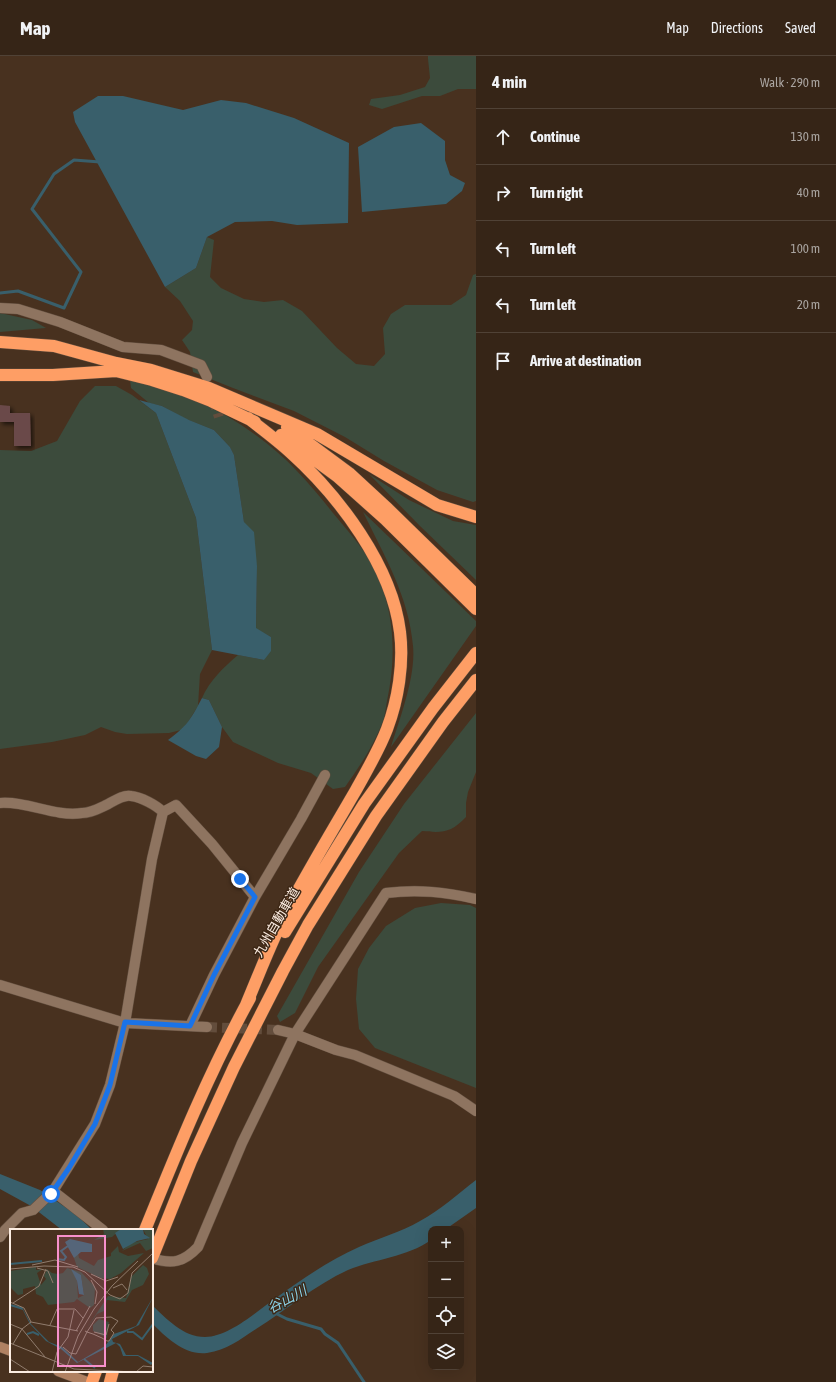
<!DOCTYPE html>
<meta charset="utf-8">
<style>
body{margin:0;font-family:"Asap Condensed","Noto Sans JP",sans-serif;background:#413124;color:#f1f3f6}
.controls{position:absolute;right:12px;bottom:12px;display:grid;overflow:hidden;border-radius:8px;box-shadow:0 4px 16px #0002}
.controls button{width:36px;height:36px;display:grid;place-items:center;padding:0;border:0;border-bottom:1px solid #504236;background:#362517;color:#f1f3f6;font:20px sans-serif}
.stop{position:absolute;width:12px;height:12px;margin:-9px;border:3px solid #1a73e8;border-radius:50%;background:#fff}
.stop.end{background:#1a73e8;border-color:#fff;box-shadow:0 1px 4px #0008}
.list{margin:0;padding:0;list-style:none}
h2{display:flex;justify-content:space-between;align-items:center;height:52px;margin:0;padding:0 16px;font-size:17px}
h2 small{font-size:13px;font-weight:400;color:#aaa5a1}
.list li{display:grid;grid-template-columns:26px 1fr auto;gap:12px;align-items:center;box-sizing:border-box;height:56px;padding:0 16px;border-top:1px solid #504236}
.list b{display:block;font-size:15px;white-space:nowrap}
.list em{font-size:13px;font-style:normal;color:#aaa5a1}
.icon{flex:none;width:22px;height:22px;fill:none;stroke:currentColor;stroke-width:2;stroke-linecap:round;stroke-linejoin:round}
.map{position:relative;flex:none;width:476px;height:1326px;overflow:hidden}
header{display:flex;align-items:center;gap:24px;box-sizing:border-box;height:56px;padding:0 20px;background:#362517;border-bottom:1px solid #504236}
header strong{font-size:19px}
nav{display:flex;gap:22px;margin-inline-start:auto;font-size:14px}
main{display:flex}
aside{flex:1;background:#362517}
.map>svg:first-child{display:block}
</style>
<header>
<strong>Map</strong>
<nav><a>Map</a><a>Directions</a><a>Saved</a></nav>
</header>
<main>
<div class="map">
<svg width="476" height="1326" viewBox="0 0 476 1326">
<defs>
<filter id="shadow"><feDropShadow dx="2.5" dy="2.5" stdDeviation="2" flood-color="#0009"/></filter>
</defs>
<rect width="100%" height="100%" fill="#48311f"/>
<!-- green -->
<path fill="#3c4b3c" d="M428,0H476V33H458L440,40H422L382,53L369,49L371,43L400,39L425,31L430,22L428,3Z
M207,181L214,184L210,221L221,232L244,243L264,246L283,244L302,255L337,292L356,308L374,310L385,298L383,272L391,258L405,249H451L466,239L473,219L476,218V445L473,446L437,434L384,405L345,381L294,355L233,332L193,316L190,296L182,284L192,274L193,265L180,245L165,231L196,212Z
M0,257L32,264L46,272L0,276Z
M130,324C153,330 176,337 199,346C231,359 271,388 295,413C309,427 321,442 333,457C350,478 369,497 379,523C395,562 396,604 387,645C386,651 385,659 383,665C374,689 360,710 345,731L333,733L311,717L278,707L233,686L222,671L209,644L202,642C210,624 223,612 238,599L264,604L271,581L256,573L257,510L244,466L234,399L230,391L214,374L186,363L162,350L149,347L131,332Z
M95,330H116L132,339L156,357L196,462L212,594L200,618L198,650L188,666L181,674L169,677L127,678L115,676L101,671L85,679L52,686L0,693V394L31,395L57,385L80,345Z
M369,418L409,444L453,465L476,469V524L420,470Z
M363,456L476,565V570L391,691C400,662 416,620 413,590C409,541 384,499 363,456Z
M476,657V716L468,736L466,747V761C451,777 442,777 422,775L399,797L318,911L295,957L280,966L277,960L359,816L404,748Z
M441,847L470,849L476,852V1032L375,992L359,973L356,943L358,913L369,892L386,870L415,852Z"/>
<!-- water -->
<path fill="#395f6b" d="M98,40H123L183,54L221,44L246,47L294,62L349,87L348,167L297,169L272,165L235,166L207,181L196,212L165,231L75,66L73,56Z
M421,67L445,85V104L450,119L465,127L462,135L446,148L362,156L358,91L394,71Z
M139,344L162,350L189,364L214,374L230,391L234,399L244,466L254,476L257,510L256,572L271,581V595L264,604L212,594L196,462L156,357Z
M202,642L209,644L222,671L219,691L206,703L196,700L168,684C187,670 191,663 202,642Z
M0,1118L40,1134L77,1159L92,1174H62L31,1150L0,1133Z
M476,1124V1152L446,1173H431V1184C407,1201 375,1203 348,1214C315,1229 286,1254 256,1273C239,1284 227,1294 207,1297C186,1300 165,1281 152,1267V1249C167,1263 183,1281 205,1281C229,1281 257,1255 276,1242C302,1223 330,1204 359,1191C379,1182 401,1176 420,1165C440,1154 458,1138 476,1124Z"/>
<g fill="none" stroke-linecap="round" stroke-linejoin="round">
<!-- stream -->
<path stroke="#395f6b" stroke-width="3" d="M0,237L18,235L64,252L81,216L32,153L54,118L74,104L100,106
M275,1257L287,1263L321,1273L325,1278L338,1287L364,1326"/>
</g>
<!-- building -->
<path fill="#6a4a49" filter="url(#shadow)" d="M0,349L10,350V357H30L31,390H14V366H0Z"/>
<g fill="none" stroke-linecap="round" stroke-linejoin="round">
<!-- minor-tunnel -->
<path stroke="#634d3c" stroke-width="10" stroke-dasharray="10 5" stroke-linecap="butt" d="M213,343L219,361
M207,971L278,974"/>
<!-- minor casing -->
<g stroke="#634f3f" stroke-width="11">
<path id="minor" d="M0,252L18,253L60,266L123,291L161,294L201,309L207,321
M0,747C28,745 54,761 82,757C88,757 96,754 102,751C110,748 122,738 131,740C141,741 156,749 163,756
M0,929L125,967L207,971
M190,970L214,919L255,841L301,763L325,719
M278,974L295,978L336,994L355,999L454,1040L476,1055
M53,1135L103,1174
M0,1181L5,1174L22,1157L33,1154L53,1135L95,1068L110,1029L125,967L152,803L163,756L176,749L212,788L255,841
M152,1202C172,1209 184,1206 198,1191L242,1087L295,978L386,837C418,833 445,836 476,843"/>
</g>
<!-- secondary casing -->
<g stroke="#634f3f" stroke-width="11">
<path id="secondary" d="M0,1291L11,1295
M58,1315L87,1326"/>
</g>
<!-- motorway casing -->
<g stroke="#634f3f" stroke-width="13">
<path id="motorway" d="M0,286L54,290L116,307L151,314L209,332L317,378L437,449L476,461
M0,319H53L116,315L152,324L183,334L211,345L255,366
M287,371L349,417L388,453L476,539
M281,379L338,421L385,463L476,553
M285,876L364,748L433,652L476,597
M246,949C260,916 273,881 290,849C311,810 334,772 356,734C367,714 379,694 387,673C398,644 404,608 400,576C392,510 339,440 290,396C277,384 262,373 248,362
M145,1174C177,1095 209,1016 250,942
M152,1202L191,1105L234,1011L283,915L308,869L376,760L443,666L476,624
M92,1326L96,1315
M110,1326L113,1315"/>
</g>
<!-- minor -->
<use href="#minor" stroke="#8e7460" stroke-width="10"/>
<!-- secondary -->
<use href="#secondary" stroke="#b08162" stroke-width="10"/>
<!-- motorway -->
<use href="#motorway" stroke="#fe9e65" stroke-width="12"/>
</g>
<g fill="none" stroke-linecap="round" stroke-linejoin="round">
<!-- route -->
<path stroke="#1a73e8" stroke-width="5" d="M51,1138L69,1112L95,1068L110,1029L125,966L190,970L214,919L255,841L240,823"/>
</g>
<g text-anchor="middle" stroke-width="3" stroke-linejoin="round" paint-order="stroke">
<!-- street labels -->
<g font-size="13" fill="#fcede2" stroke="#3d2715">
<text transform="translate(276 866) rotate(-60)" y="5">九州自動車道</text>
</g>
<!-- water labels -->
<g font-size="14" font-style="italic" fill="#8bd2e8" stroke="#3d2715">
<text transform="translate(287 1243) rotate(-28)" y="5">谷山川</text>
</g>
</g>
<!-- overview -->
<g transform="translate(10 1173)">
<rect width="143" height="143" fill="#48311f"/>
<path d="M93,0H111L102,8L84,11L94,5ZM133,0H143V19L136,22L130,14L112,22L121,14L138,10ZM108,17L109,23L118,27L134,24L111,44L100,50L91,49L67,38L64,29L68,24L69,29L84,37L88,31L101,27V24ZM133,36L137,39L139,45L133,56L122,61L115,73L97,71L94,82L87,85L75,102L98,67L116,69L121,48ZM26,38V41L33,40L27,44L31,56L36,50L34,47L37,40L42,44L48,45L53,44L57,39L71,43L85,58L84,76L80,79L67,70L64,73L38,76L33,68L26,65L25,57L13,60V65L8,66L0,58V42ZM63,42L71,46L74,66L68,69L67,52ZM89,90L99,93L97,109L83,102V96Z" fill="#3c4b3c" fill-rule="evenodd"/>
<path d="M111,0H133L134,5L140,9L127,12L113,20L105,4ZM60,10L82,15V23H71L64,29L55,13ZM61,40L71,46L74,66L69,65L67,52ZM143,68L129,96L102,110L103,113L110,115L116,126H128L143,134L141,136L128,127H113L110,118L106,114L67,134L51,120L36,112L20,95L13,81L0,77V75L12,78L21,95L39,113L52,118L68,133L95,117L104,105L126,97Z" fill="#395f6b"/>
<path fill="none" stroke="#395f6b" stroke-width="2" d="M47,30L54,31L56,28L51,22L58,17M0,35L32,32M117,103H123L132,110L143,95M17,105L23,103L29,106M74,130L85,139"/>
<path fill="none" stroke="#907c6d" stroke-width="1" d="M53,0H66M22,36L45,31L68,38M27,39L38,42L43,54M0,40L34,37L63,38L75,43L100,66L110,70L118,64L122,44L143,24M81,45L96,52L108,48M81,51L87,63L85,75M103,59L112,55L117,61M0,73L14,79L21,93M3,74L29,57L36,40M0,95L12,100L35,128M40,96L47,80H65L73,89M66,102L80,77M84,103L96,106L99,95M0,114L64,140L124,143M3,115L12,100L21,93L68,102M53,118L60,124L66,125L77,103L86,89L101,88L108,92L101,101L104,104L99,112H97L92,109L83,105L77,103L75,102M0,130L20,143M42,143L47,123L58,108L64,81M55,143L68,107L84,80L102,57L128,32M126,143L133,137L143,138"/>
<path fill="#f890cb" fill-opacity="0.15" stroke="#f890cb" stroke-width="2" d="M48,7H95V137H48Z"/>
<rect width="143" height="143" fill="none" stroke="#fcede2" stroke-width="2"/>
</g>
</svg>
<div class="controls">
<button>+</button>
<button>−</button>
<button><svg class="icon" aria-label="locate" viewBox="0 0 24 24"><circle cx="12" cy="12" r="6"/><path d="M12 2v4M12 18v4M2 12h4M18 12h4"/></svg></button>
<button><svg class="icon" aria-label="layers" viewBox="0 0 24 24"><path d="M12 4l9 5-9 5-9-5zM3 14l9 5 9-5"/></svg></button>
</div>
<div class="stop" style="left:51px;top:1138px"></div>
<div class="stop end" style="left:240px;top:823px"></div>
</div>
<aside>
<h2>4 min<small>Walk · 290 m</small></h2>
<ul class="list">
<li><svg class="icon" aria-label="ahead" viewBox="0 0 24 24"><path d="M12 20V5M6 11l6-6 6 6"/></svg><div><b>Continue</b></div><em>130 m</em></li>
<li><svg class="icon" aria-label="right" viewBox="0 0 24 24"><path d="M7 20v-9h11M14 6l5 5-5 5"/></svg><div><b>Turn right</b></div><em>40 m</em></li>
<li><svg class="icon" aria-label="left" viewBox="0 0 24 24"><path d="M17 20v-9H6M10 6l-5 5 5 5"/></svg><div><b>Turn left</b></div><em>100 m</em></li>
<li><svg class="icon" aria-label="left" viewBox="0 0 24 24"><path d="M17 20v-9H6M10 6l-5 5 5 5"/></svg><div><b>Turn left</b></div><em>20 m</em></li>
<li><svg class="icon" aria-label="arrive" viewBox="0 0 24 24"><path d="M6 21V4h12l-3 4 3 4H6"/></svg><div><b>Arrive at destination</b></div></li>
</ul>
</aside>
</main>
